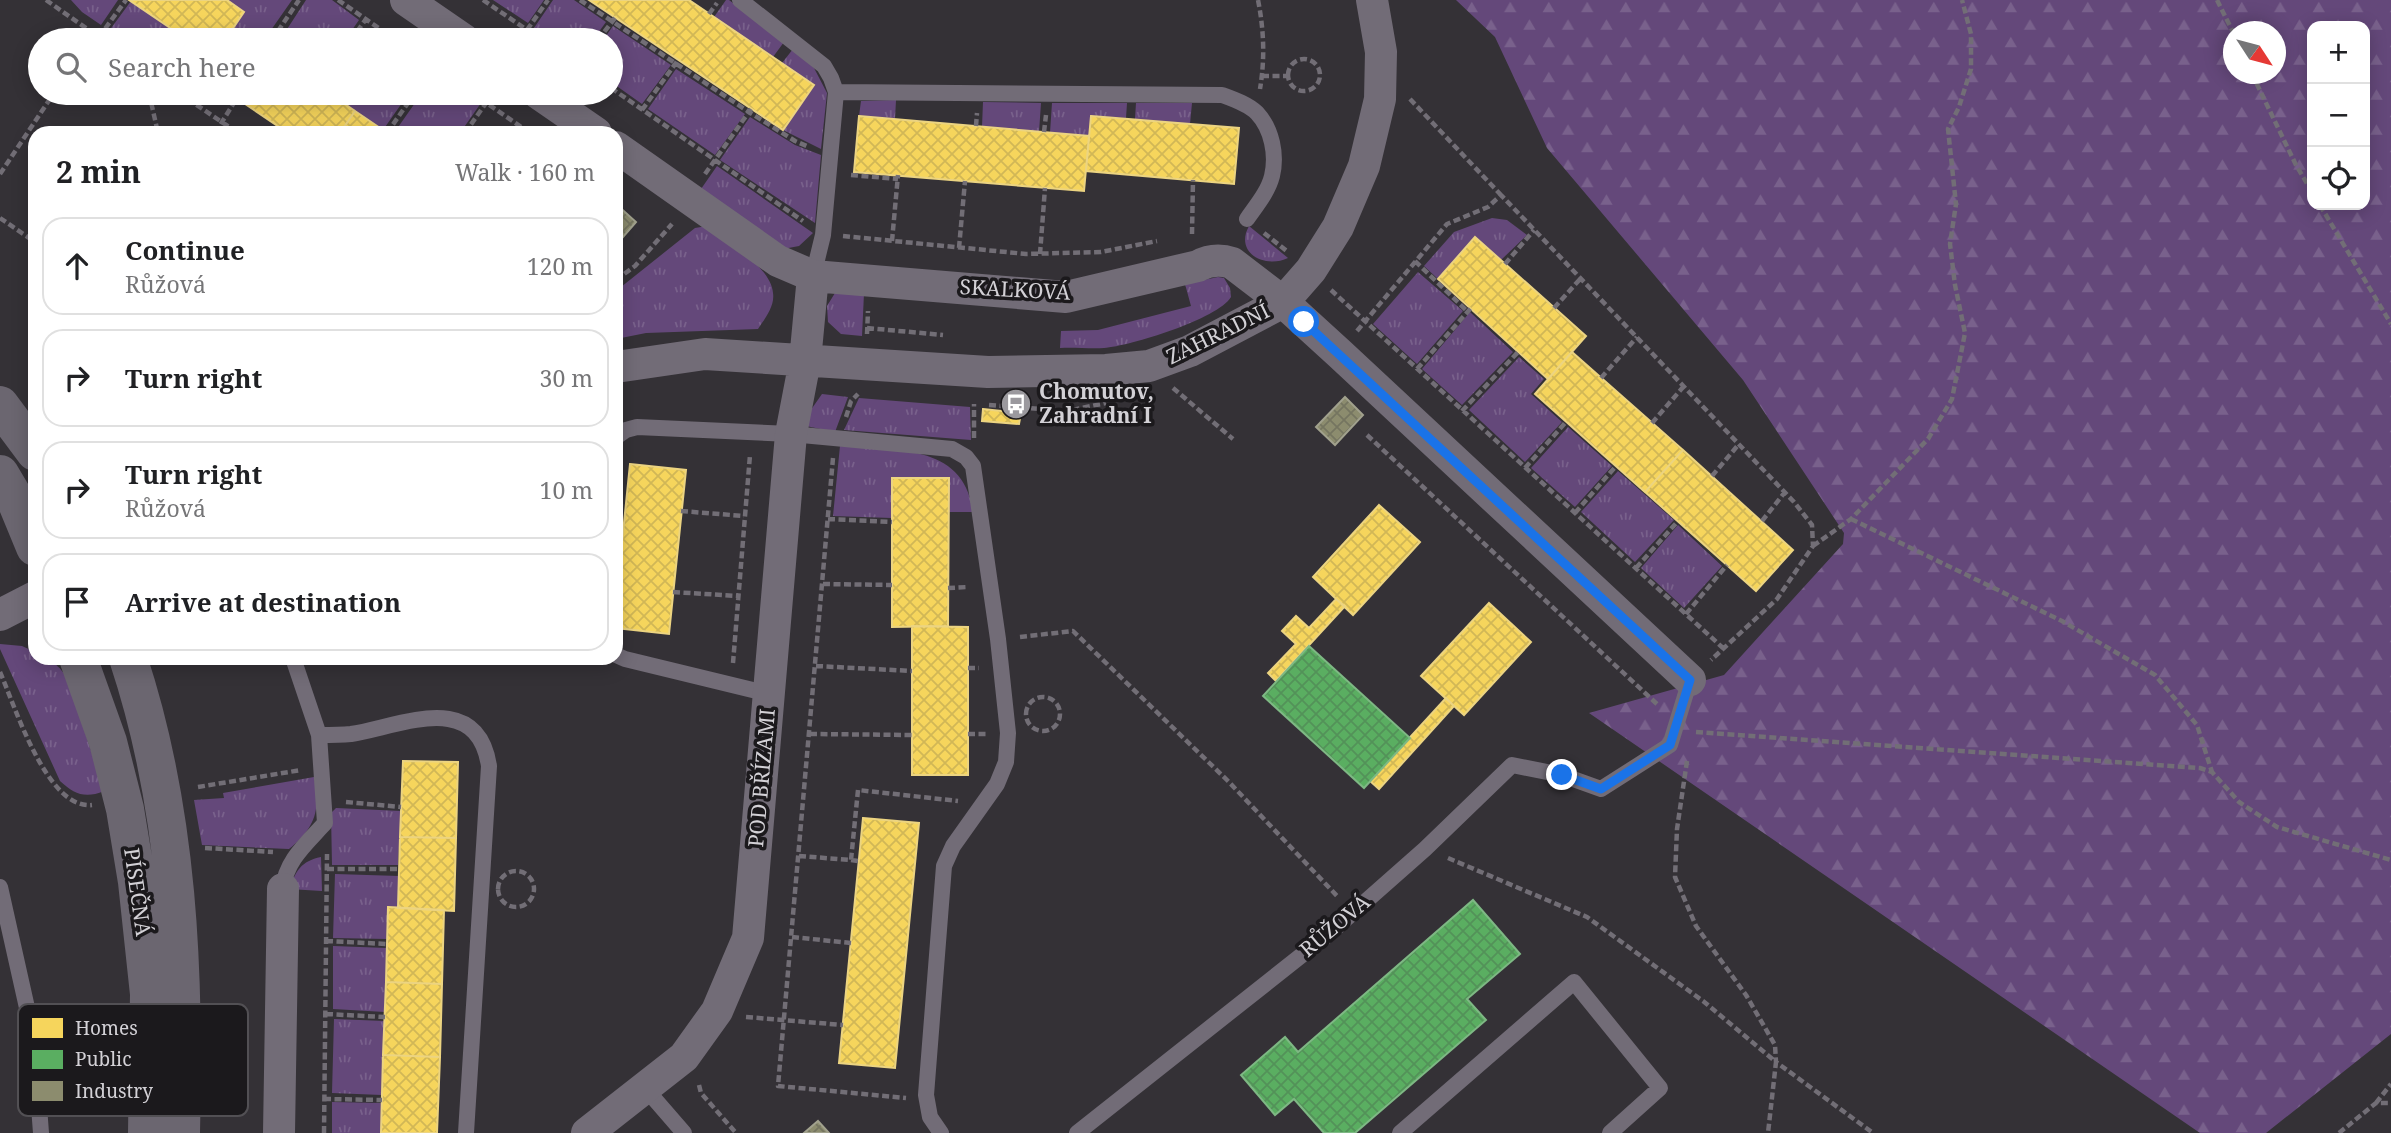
<!DOCTYPE html>
<meta charset="utf-8">
<style>
body{margin:0;font-family:"Noto Serif",serif;background:#f6f6f6;color:#202124}
.controls{position:absolute;right:21px;top:21px;display:grid;overflow:hidden;border-radius:14px;box-shadow:0 4px 18px #0003}
.controls button{width:63px;height:63px;display:grid;place-items:center;padding:0;border:0;border-bottom:2px solid #e0e0e0;background:#fff;color:#202124;font:35px sans-serif}
.compass{position:absolute;left:2223px;top:21px;width:63px;height:63px;border-radius:50%;background:#fff;box-shadow:0 4px 18px #0003;rotate:126deg}
.stop{position:absolute;width:21px;height:21px;margin:-16px;border:5px solid #1a73e8;border-radius:50%;background:#fff}
.stop.end{background:#1a73e8;border-color:#fff;box-shadow:0 2px 7px #0008}
.list{margin:0;padding:0;list-style:none}
h2{display:flex;justify-content:space-between;align-items:center;height:91px;margin:0;padding:0 28px;font-size:30px}
h2 small{font-size:23px;font-weight:400;color:#757577}
.list li{display:grid;grid-template-columns:46px 1fr auto;gap:21px;align-items:center;box-sizing:border-box;height:98px;margin:0 14px 14px;padding:0 14px;border:2px solid #e0e0e0;border-radius:21px}
.list b{display:block;font-size:26px;white-space:nowrap}
.list p{margin:0;font-size:23px;white-space:nowrap;color:#757577}
.list em{font-size:23px;font-style:normal;color:#757577}
.icon{flex:none;width:38px;height:38px;fill:none;stroke:currentColor;stroke-width:2;stroke-linecap:round;stroke-linejoin:round}
.map{position:relative;flex:none;width:2391px;height:1133px;overflow:hidden}
.search{position:absolute;background:#fff;box-shadow:0 4px 18px #0003;left:28px;top:28px;width:595px;height:77px;display:flex;align-items:center;gap:18px;box-sizing:border-box;padding:0 24px;border-radius:38px;color:#757577;font-size:26px}
.panel{position:absolute;background:#fff;box-shadow:0 4px 18px #0003;left:28px;top:126px;width:595px;height:539px;border-radius:21px}
.map>svg:first-child{display:block}
</style>
<div class="map">
<svg width="2391" height="1133" viewBox="0 0 2391 1133">
<defs>
<pattern id="grass-tufts" width="24" height="20" patternUnits="userSpaceOnUse" patternTransform="scale(1.75)"><rect width="24" height="20" fill="#64487a"/><path d="M3 7l-1-3M5 7V3M7 7l1-3M15 17l-1-3M17 17v-4M19 17l1-3" fill="none" stroke="#79618c"/></pattern>
<pattern id="forest-firs" width="22" height="20" patternUnits="userSpaceOnUse" patternTransform="scale(1.75)"><rect width="22" height="20" fill="#64487a"/><path d="M5 1l3.5 6h-7zM16 11l3.5 6h-7z" fill="#79618c"/></pattern>
<pattern id="homes-cross-hatch" width="8" height="8" patternUnits="userSpaceOnUse" patternTransform="scale(1.75)"><rect width="8" height="8" fill="#f6d55c"/><path d="M0 0l8 8M0 8l8-8" fill="none" stroke="#d1b756"/></pattern>
<pattern id="public-cross-hatch" width="8" height="8" patternUnits="userSpaceOnUse" patternTransform="scale(1.75)"><rect width="8" height="8" fill="#5aae61"/><path d="M0 0l8 8M0 8l8-8" fill="none" stroke="#539259"/></pattern>
<pattern id="industry-cross-hatch" width="8" height="8" patternUnits="userSpaceOnUse" patternTransform="scale(1.75)"><rect width="8" height="8" fill="#8c8c6e"/><path d="M0 0l8 8M0 8l8-8" fill="none" stroke="#757560"/></pattern>
</defs>
<rect width="100%" height="100%" fill="#343136"/>
<!-- grass -->
<path fill="url(#grass-tufts)" d="M71,0H118L101,25L82,12Z
M227,0H292L264,40H251L233,28L244,12Z
M306,0H332L359,20L345,40H280Z
M493,0H544L528,23Z
M553,0H574L606,22L593,40H551L534,28Z
M726,0H729L784,42L773,57L714,17Z
M131,1L175,32L169,40H121L109,31Z
M613,26L671,65L642,104L611,82V40H603Z
M793,49L814,68L827,93L821,149L783,130L814,85L782,63Z
M676,69L745,114L715,155L648,109Z
M329,93H409L383,130Z
M422,93H466L481,103L460,133H394Z
M896,100L895,119L859,116L861,101Z
M983,102L1041,103L1039,132L982,127Z
M1052,103H1127L1126,118L1091,116L1089,136L1050,133Z
M1136,103H1192L1190,124L1135,119Z
M750,117L795,145L821,155L815,223L720,160Z
M717,166L813,233L799,246L783,249L701,189Z
M1492,218L1507,220L1527,235L1501,260L1475,237L1438,279L1424,266L1454,232Z
M707,226C727,241 771,267 773,293C775,306 765,318 758,329L646,333L616,339V291L695,228Z
M1249,226L1288,258C1265,269 1234,253 1249,226Z
M1418,272L1463,311L1417,364L1373,324Z
M1218,277L1224,278L1230,288L1231,297C1218,319 1130,346 1104,348C1090,349 1074,347 1060,348L1061,331L1098,330L1191,306L1185,284Z
M835,293H864L862,336L841,334L828,322L827,306Z
M1470,312L1513,352L1462,405L1422,369Z
M1519,357L1544,379L1531,394L1562,422L1525,462L1469,410Z
M822,394L848,397L835,432L806,426L808,414Z
M859,398L970,407L971,440L844,430Z
M1568,427L1612,466L1575,507L1531,468Z
M840,446C893,451 964,442 973,512H949L948,478H893L892,518L833,516Z
M1618,471L1674,520L1635,562L1581,512Z
M1678,525L1722,566L1684,608L1641,568Z
M0,644L22,646L35,652V658C52,658 59,666 68,679L104,791C85,799 74,794 60,781L0,649Z
M314,777C321,810 315,828 289,849L202,845L194,800L224,798L223,793Z
M336,808L401,811L398,865H332L331,813Z
M321,857L322,891L289,889C296,871 301,861 321,857Z
M335,874L399,876L398,908L388,939L333,938Z
M333,946L387,948L385,1012L333,1009Z
M334,1019L385,1021L382,1095L332,1093Z
M332,1102L382,1103L381,1133H332Z"/>
<!-- forest -->
<path fill="url(#forest-firs)" fill-rule="evenodd" d="M1456,0H2391V1034L2266,1133H2200L1589,713L1724,675L1843,544L1844,533L1743,380L1547,148L1495,37ZM2312,26H2365V205H2312ZM2234,32H2276V74H2234Z"/>
<!-- homes -->
<path fill="url(#homes-cross-hatch)" stroke="#ecd481" stroke-width="2" d="M129,0H227L244,12L225,40H188Z
M589,0H689L814,85L783,130Z
M233,28L251,40H225Z
M229,93H329L355,111L340,133H288Z
M355,111L383,130L387,133H340Z
M859,116L1089,136L1084,191L854,172Z
M1091,116L1239,128L1234,184L1086,171Z
M1475,237L1586,336L1548,379L1438,279Z
M1572,352L1683,450L1645,492L1535,394Z
M983,409L1021,413L1019,424L982,421Z
M1683,450L1793,550L1756,591L1645,492Z
M630,464L686,470L669,634L616,628V601Z
M892,478H949L948,626L892,627Z
M1379,505L1420,542L1353,615L1313,577Z
M1336,599L1345,606L1276,681L1268,673L1296,644L1282,631L1296,616L1309,628Z
M1489,603L1531,642L1464,715L1421,676Z
M912,626L968,627V775H912Z
M1446,698L1454,706L1379,789L1370,781Z
M403,761L458,762L456,838L400,837Z
M863,818L919,823L895,1068L839,1063Z
M400,837L456,838L454,911L398,908Z
M388,907L444,910L442,984L386,982Z
M386,982L442,984L440,1057L383,1055Z
M383,1055L440,1057L437,1133H381Z"/>
<!-- public -->
<path fill="url(#public-cross-hatch)" stroke="#7eb884" stroke-width="2" d="M1309,646L1410,738L1364,788L1263,696Z
M1473,900L1520,954L1467,999L1486,1020L1355,1133H1324L1294,1099L1275,1115L1241,1075L1285,1037L1298,1052Z"/>
<!-- industry -->
<path fill="url(#industry-cross-hatch)" stroke="#a1a18d" stroke-width="2" d="M616,204L636,222L616,245Z
M1345,397L1363,415L1335,445L1316,427Z
M818,1121L829,1133H804Z"/>
<g fill="none" stroke-linecap="round" stroke-linejoin="round">
<!-- path -->
<path stroke="#726e76" stroke-width="4.5" stroke-dasharray="7 3.5" stroke-linecap="butt" d="M46,0L103,40
M338,0L396,40
M483,0L542,40
M580,0L749,112L795,141L809,147
M1258,0C1264,30 1265,59 1260,89
M2217,0L2234,34
M709,14L717,3
M527,30L548,0
M99,37L126,0
M89,40L94,33
M176,40L180,35
M272,40L299,0
M351,40L366,19
M598,40L615,18
M1288 75a16 16 0 1 1 32 0a16 16 0 1 1-32 0Z
M2252,74L2296,165L2312,192
M1262,76H1288
M611,88L803,221
M149,93L158,133
M179,93L238,133
M472,93L530,133
M1410,99L1501,195
M642,110L678,60
M976,126L977,113
M1044,132L1046,115
M215,133L237,98
M387,133L415,93
M465,133L486,103
M0,174L54,93
M705,174L751,109
M851,175L898,179
M2320,205L2391,324
M0,218L35,242
M1264,233L1288,252
M1192,234L1193,180
M843,236L1026,254L1101,252L1157,241
M892,241L898,175
M959,248L965,181
M1040,254L1045,188
M1415,261L1467,311
M1505,264L1534,230
M616,280L635,266L672,224
M1331,290L1723,648
M1554,308L1581,278
M867,328L943,335
M1357,331L1447,224L1488,207L1501,195L1794,502L1812,525L1813,546L1777,599L1711,660
M867,334L868,311
M1417,369L1471,308
M1601,378L1637,337
M1173,388L1233,439
M989,405L1067,411L1106,403
M1462,411L1519,351
M846,417L851,401L858,394
M1652,423L1684,386
M1367,435L1658,705
M974,438V404
M833,458L778,1086L906,1098
M1525,468L1566,422
M1712,476L1739,444
M616,506L626,507
M681,511L744,516
M1575,513L1616,466
M828,519L892,522
M1851,519L2062,621L2155,675L2197,725L2212,772
M1762,521L1785,492
M1813,546L1851,519L1928,439L1952,399L1965,333L1955,285L1950,244L1956,204L1948,129L1959,107L1971,69V34L1962,0
M1636,568L1678,521
M823,584L892,585
M616,585H618
M948,588L968,587
M673,592L738,596
M1686,614L1727,565
M1020,637L1073,631L1228,781L1338,897
M733,663L750,455
M816,666L912,671
M968,668H979
M0,672C15,706 47,810 92,805
M1026 714a17 17 0 1 1 34 0a17 17 0 1 1-34 0Z
M1696,732L2200,768L2212,772L2239,802L2277,827L2391,860
M810,734L913,735
M968,734H986
M1687,761L1677,829L1675,877L1696,926L1746,995L1775,1045L1776,1062L1873,1133
M198,787L301,770
M346,802L401,807
M205,848L273,852
M799,856L851,860L858,790L958,801
M1448,858L1587,917L1703,1001L1776,1062L1768,1133
M851,860L858,861
M327,869H399
M498 889a18 18 0 1 1 36 0a18 18 0 1 1-36 0Z
M792,937L851,943
M326,941L387,944
M326,1014L385,1017
M746,1017L843,1025
M699,1085L701,1093L736,1133
M324,1099L382,1100
M2376,1103L2391,1084
M324,1133L327,854
M2339,1133L2376,1103H2391"/>
<!-- lane -->
<path stroke="#726c77" stroke-width="16" d="M740,0L824,66L831,78L836,92L1222,95C1233,99 1248,104 1257,113C1272,129 1277,155 1272,176C1268,192 1256,206 1247,219
M813,276L823,235L836,92
M616,437L626,430L637,427L791,434L952,449L966,457L973,466L998,639L1008,733L1006,762L997,784L953,846L944,866L926,1095L930,1117L941,1133
M616,655L625,659L769,694
M293,658L319,735C329,735 340,735 351,734C401,726 477,689 489,766L466,1133
M0,887L34,1039L41,1133
M283,889C285,861 307,843 325,823L319,735
M645,1088L684,1133
M1077,1133L1331,932L1425,849L1512,765L1562,775L1601,789L1670,745L1690,680
M1400,1133L1574,982L1660,1088L1610,1133"/>
<!-- street -->
<path stroke="#726c77" stroke-width="32" d="M406,0L464,40
M538,93L596,133
M813,276L1066,297L1198,266C1209,260 1220,259 1232,263L1283,302L1340,354L1690,680
M616,367L705,354L988,372L1106,370L1149,366L1190,351L1283,302L1311,270L1338,227L1364,166L1380,99L1381,52L1372,0
M0,615L35,597
M279,1133L283,889
M587,1133L684,1057L717,1011L748,938L791,434L805,361L813,276L778,261L616,147"/>
<!-- secondary -->
<path stroke="#6b6670" stroke-width="38" d="M0,405L35,452
M0,474L16,501L35,547
M78,658L108,742L125,809L137,882L149,994L147,1133
M128,658C179,811 185,974 181,1133"/>
</g>
<g fill="none" stroke-linecap="round" stroke-linejoin="round">
<!-- route -->
<path stroke="#1a73e8" stroke-width="9" d="M1304,322L1690,680L1670,745L1601,789L1562,775"/>
</g>
<!-- icons -->
<defs>
<g id="bus-disc" transform="scale(1.575)"><circle r="9.5" fill="#9b999e" stroke="#1b191c"/><path d="M-5-6H5V4H4V6H2V4H-2V6H-4V4H-5ZM-3.5-4V0h7V-4ZM-3.5 1.2v1.5H-2V1.2ZM2 1.2v1.5H3.5V1.2Z" fill="#fff"/></g>
</defs>
<g fill-rule="evenodd">
<use href="#bus-disc" x="1016" y="404"/>
</g>
<g text-anchor="middle" stroke-width="7" stroke-linejoin="round" paint-order="stroke">
<!-- street labels -->
<g font-size="21" fill="#d3d1d6" stroke="#1b191c">
<text transform="translate(1015 290) rotate(3)" y="7">SKALKOVÁ</text>
<text transform="translate(1218 334) rotate(-26)" y="7">ZAHRADNÍ</text>
<text transform="translate(762 778) rotate(-85)" y="7">POD BŘÍZAMI</text>
<text transform="translate(137 892) rotate(82)" y="7">PÍSEČNÁ</text>
<text transform="translate(1335 926) rotate(-40)" y="7">RŮŽOVÁ</text>
</g>
<!-- poi labels -->
<g font-size="21" font-weight="bold" fill="#d3d1d6" stroke="#1b191c" text-anchor="start">
<text x="1039" y="399">Chomutov,<tspan x="1039" dy="24">Zahradní I</tspan></text>
</g>
</g>
<!-- legend -->
<rect x="18" y="1004" width="230" height="112" rx="10" fill="#1b191c" stroke="#525054" stroke-width="2"/>
<rect x="32" y="1018" width="31" height="20" fill="#f6d55c"/>
<rect x="32" y="1050" width="31" height="19" fill="#5aae61"/>
<rect x="32" y="1081" width="31" height="20" fill="#8c8c6e"/>
<g font-size="19" fill="#d3d1d6">
<text x="75" y="1035">Homes</text>
<text x="75" y="1066">Public</text>
<text x="75" y="1098">Industry</text>
</g>
</svg>
<div class="controls">
<button>+</button>
<button>−</button>
<button><svg class="icon" aria-label="locate" viewBox="0 0 24 24"><circle cx="12" cy="12" r="6"/><path d="M12 2v4M12 18v4M2 12h4M18 12h4"/></svg></button>
</div>
<svg class="compass" viewBox="-18 -18 36 36"><path d="M0-13l5 13h-10z" fill="#e53935"/><path d="M0 13l5-13h-10z" fill="#757577"/></svg>
<div class="stop" style="left:1304px;top:322px"></div>
<div class="stop end" style="left:1562px;top:775px"></div>
<div class="search"><svg class="icon" aria-label="search" viewBox="0 0 24 24"><circle cx="10" cy="10" r="6"/><path d="M15 15l6 6"/></svg>Search here</div>
<section class="panel">
<h2>2 min<small>Walk · 160 m</small></h2>
<ul class="list">
<li><svg class="icon" aria-label="ahead" viewBox="0 0 24 24"><path d="M12 20V5M6 11l6-6 6 6"/></svg><div><b>Continue</b><p>Růžová</p></div><em>120 m</em></li>
<li><svg class="icon" aria-label="right" viewBox="0 0 24 24"><path d="M7 20v-9h11M14 6l5 5-5 5"/></svg><div><b>Turn right</b></div><em>30 m</em></li>
<li><svg class="icon" aria-label="right" viewBox="0 0 24 24"><path d="M7 20v-9h11M14 6l5 5-5 5"/></svg><div><b>Turn right</b><p>Růžová</p></div><em>10 m</em></li>
<li><svg class="icon" aria-label="arrive" viewBox="0 0 24 24"><path d="M6 21V4h12l-3 4 3 4H6"/></svg><div><b>Arrive at destination</b></div></li>
</ul>
</section>
</div>
